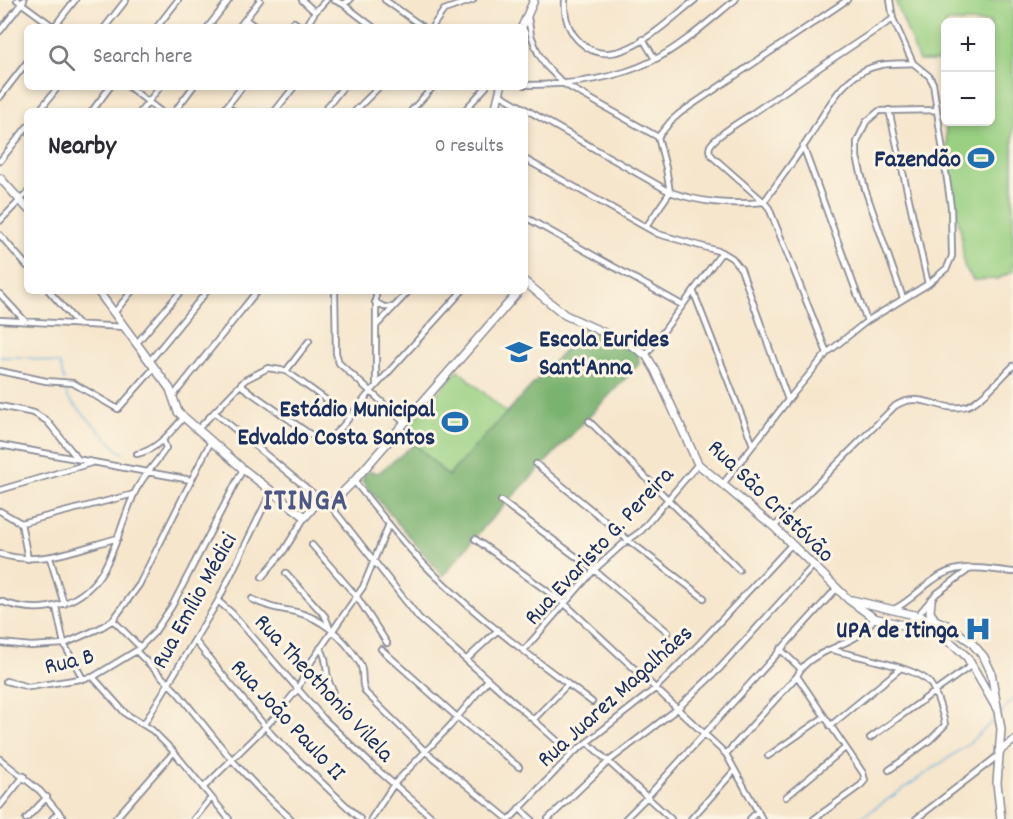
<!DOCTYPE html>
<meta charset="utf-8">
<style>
body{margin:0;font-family:Dekko,sans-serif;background:#f2f2f3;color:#2b2b33}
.controls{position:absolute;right:18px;top:18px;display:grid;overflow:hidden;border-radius:9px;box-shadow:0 3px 9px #0003}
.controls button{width:54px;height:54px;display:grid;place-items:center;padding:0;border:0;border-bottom:2px solid #e1e1e2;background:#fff;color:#2b2b33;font:30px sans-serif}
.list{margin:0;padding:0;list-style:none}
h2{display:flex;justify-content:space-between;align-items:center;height:78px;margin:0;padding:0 24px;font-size:26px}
h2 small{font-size:20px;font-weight:400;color:#7c7c81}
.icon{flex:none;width:33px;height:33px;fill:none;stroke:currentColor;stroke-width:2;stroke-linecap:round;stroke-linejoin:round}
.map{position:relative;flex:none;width:1013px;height:819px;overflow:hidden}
.search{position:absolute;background:#fff;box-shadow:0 3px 9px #0003;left:24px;top:24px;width:504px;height:66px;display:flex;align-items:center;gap:15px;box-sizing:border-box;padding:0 21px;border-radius:9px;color:#7c7c81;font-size:22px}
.panel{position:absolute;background:#fff;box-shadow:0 3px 9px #0003;left:24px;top:108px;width:504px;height:186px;border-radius:9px}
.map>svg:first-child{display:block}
</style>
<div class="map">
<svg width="1013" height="819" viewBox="0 0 1013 819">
<rect width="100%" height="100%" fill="#fcf5e5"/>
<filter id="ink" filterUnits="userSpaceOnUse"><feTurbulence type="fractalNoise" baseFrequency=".0167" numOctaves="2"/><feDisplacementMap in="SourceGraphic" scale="12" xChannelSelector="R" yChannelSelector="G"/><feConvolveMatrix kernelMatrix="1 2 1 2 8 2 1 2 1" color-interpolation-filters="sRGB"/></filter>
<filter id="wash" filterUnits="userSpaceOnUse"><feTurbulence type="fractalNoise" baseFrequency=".008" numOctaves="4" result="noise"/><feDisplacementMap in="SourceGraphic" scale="24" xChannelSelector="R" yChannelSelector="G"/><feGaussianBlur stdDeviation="1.35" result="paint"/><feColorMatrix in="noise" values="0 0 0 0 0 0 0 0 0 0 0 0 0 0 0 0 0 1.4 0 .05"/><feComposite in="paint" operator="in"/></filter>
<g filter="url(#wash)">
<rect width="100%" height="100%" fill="#f6e6cc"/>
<!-- green -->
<path fill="#99d082" stroke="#5a8070" stroke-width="1.5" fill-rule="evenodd" d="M895,0H1013V271L998,279L973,280L964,266L961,232L952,195L939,61H919ZM946,22H990V122H946Z
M458,370L507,413L448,476L403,432Z"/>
<!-- forest -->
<path fill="#7ab270" stroke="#4a7067" stroke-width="1.5" d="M588,325L638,349L639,364L481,530L443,576L362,481L367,471L378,473L415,444L448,476Z"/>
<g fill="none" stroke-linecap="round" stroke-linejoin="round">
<!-- stream -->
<path stroke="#65b1de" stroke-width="1.5" d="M0,357H26L60,364L64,380
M65,385L67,397L118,450L124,453
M1001,713L1013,699
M859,819L966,746L996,718"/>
</g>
</g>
<g filter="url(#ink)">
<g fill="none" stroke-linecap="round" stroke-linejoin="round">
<!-- minor casing -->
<g stroke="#888a95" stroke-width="8">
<path id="minor" d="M17,0L54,27
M302,0L315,12
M334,0L343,4L350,0
M385,0L423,27
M565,0C564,16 568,31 580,42C615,77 667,21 695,0
M343,4L373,27
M528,17L531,35L538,53L546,66L564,84L658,137
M245,19L256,27
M294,22L301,27
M54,27L75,0
M105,27L126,0
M157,27L178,0
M208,27L229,0
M239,27L260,0
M306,27L315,12L326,0
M432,27L444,10L473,0
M0,31L24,0
M643,39L655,59
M525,85C567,85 614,80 652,61C682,46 709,21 735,0
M129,87L160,111
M499,94L670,192C703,203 729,205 764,202
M0,97L27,62
M227,106L234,111
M889,110L928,284
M39,111L58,87
M92,111L110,87
M141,111L160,87
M175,111L193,87
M223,111L242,87
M275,111L294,87
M324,111L343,87
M355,111L379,87
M411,111L433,87
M464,111L486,87
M658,137L671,121L680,113L847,0
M658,137L666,168L670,192
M803,146L867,321
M525,159L658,234L722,252L732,258L741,269L788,400
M0,161L27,127
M764,202C779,180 795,160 809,138C827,109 843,72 881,65C891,63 903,64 913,63
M525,217L682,305
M0,221L27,193
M646,227L670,192
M0,235L27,266
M49,291L79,325
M335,291L336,353L339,363L405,423
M376,291V386
M694,293L753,445
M0,294L25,321
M903,298L865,189L857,157V142L866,122L879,111L937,110
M375,302L384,307H393
M114,313L132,291
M0,320L124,327
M376,326L409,291
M136,344L181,291
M827,353L769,208L764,202L714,158C710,154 708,151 710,146C715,136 741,121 750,115C798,82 845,50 893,19
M646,355L722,252
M149,362L207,291
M0,371L46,381L73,383L118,409L154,368
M286,371L309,341
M240,385L317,439L330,438L341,428L366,397L462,291
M174,395L257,291
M0,406L34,413L47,421L78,459
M214,412L320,499
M589,421L739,570
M198,429L245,380L268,368L286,371L350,417
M0,445L191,480
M137,454C157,450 171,432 184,417
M536,464L628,540L704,598
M354,481C381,514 407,549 438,578C485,624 540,663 592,702
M723,484L788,400L827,353L867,321L928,284L947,268L952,256L951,207L933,83L929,76L913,63L893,19L890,0
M0,490L91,463
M501,501L594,570L668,632
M330,505L419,618L572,754
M0,511L21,523L134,494
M21,523L28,559
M774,527L895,406C921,389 941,414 967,406C981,401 1002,377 1013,366
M475,539L565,604L726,754L762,819
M312,545L357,597L387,643
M0,554C40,567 79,548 118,538
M50,558L64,604
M286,573L325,616L329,626
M262,577L283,552L305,517
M252,599C266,607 281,609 296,612C324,619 344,638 359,662C366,672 359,683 366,693L426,752L508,819
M0,601C41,617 85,606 106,565C118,542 124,516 135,492C144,474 156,464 166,448L163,440
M218,601L232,613L323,718L373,766L434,819
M56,607L64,644L83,679
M894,609C909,602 919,590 932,581C957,561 983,569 1013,572
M113,620L140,647
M905,625L917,616L936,594L971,568
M195,641L273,736L360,819
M0,643L31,646L64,644L100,628L113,620L139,585L211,441
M320,648C330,660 323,677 333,690
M381,649L457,717L519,767
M780,649L801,669
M524,650L594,570L624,543L641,531L698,464
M833,650C854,656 915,667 929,682C935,688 944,717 945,725L930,740L889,770
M136,651L178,693L232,760L260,790L291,819
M467,659L498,630
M797,676L863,773L865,780L861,785L814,819
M93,677L126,714L152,730L174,752L229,819
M6,681L29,687L93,677L136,651L154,633L172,606L243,469
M534,719L568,684
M144,724L218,601L271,492
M830,726L901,668
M870,738L972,665
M587,742L671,819
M726,754L797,676C807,652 843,648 862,633C867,629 871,623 874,618
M768,756L824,717
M0,759L40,791L64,819
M203,788L273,719L297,690L311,662L363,587L389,524
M786,797L845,748
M0,806L24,776
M519,808L531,819
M26,819L47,797
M52,819L59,812
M115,819L174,752
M194,819L211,798
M371,819L394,784L450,726L488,680
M510,819L572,754L656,688L701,642L791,545
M548,819L609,761L677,709L720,668L813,566
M625,819L647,797L837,588
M691,819L735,770
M750,819L758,811
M916,819L999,755"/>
</g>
<!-- tertiary casing -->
<g stroke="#888a95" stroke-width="9">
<path id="tertiary" d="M1000,751L1013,741"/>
</g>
<!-- secondary casing -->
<g stroke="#888a95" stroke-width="10">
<path id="secondary" d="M522,27L534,0
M495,111L501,87
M0,178L27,208
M525,282L565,315L629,344L646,355L655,370L698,464L774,527L849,600L874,618L935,633L954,645L967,657L997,709
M98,291L170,389L178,412L243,469L305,517L320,499L330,505L354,481L519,291
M852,600L935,620L947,625L971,642L984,657L991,672L1001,729L997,783L1001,819
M931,601L930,612L935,620"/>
</g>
<!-- minor -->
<use href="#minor" stroke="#fff" stroke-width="4.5"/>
<!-- tertiary -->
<use href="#tertiary" stroke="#fff" stroke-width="6"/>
<!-- secondary -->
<use href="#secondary" stroke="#fff" stroke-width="7"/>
</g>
</g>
<!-- icons -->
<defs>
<g id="stadium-bare" transform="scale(2.07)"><path d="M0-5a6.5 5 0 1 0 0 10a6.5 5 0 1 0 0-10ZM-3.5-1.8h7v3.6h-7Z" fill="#1f6fb2" stroke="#fcf5e5" stroke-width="2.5" paint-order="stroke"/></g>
<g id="school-bare" transform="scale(2.07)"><path d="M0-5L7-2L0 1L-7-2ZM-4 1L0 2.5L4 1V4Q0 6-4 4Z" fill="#1f6fb2" stroke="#fcf5e5" stroke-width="2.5" paint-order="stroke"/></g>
<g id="hospital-bare" transform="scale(2.07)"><path d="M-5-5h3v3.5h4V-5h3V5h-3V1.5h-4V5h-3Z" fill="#1f6fb2" stroke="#fcf5e5" stroke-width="2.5" paint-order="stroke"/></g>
</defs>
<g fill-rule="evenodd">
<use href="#stadium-bare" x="981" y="158"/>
<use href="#school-bare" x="519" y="352"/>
<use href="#stadium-bare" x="455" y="422"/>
<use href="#hospital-bare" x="978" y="629"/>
</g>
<g text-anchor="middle" stroke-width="6" stroke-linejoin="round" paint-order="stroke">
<!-- poi labels -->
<g font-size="24" font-weight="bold" fill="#1b2f5e" stroke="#fcf5e5" text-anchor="end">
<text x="961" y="166">Fazendão</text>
<text x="539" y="346" text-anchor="start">Escola Eurides<tspan x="539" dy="28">Sant'Anna</tspan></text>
<text x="435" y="416">Estádio Municipal<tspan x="435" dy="28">Edvaldo Costa Santos</tspan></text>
<text x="958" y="637">UPA de Itinga</text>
</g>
<!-- street labels -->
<g font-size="24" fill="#1b2f5e" stroke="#fcf5e5">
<text transform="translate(772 500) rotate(44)" y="8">Rua São Cristóvão</text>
<text transform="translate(598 545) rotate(-47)" y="8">Rua Evaristo G. Pereira</text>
<text transform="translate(193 600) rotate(-61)" y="8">Rua Emílio Médici</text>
<text transform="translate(69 660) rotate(-14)" y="8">Rua B</text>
<text transform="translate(325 687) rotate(47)" y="8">Rua Theothonio Vilela</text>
<text transform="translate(614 695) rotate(-42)" y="8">Rua Juarez Magalhães</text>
<text transform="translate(289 719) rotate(47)" y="8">Rua João Paulo II</text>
</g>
<!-- district labels -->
<g font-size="30" font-weight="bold" letter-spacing="1.5" fill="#4d5786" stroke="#fcf5e5">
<text x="306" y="509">ITINGA</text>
</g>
</g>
</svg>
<div class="controls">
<button>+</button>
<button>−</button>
</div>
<div class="search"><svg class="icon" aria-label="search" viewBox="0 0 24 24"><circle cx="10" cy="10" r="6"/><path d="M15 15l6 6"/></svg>Search here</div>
<section class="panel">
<h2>Nearby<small>0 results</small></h2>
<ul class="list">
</ul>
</section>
</div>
